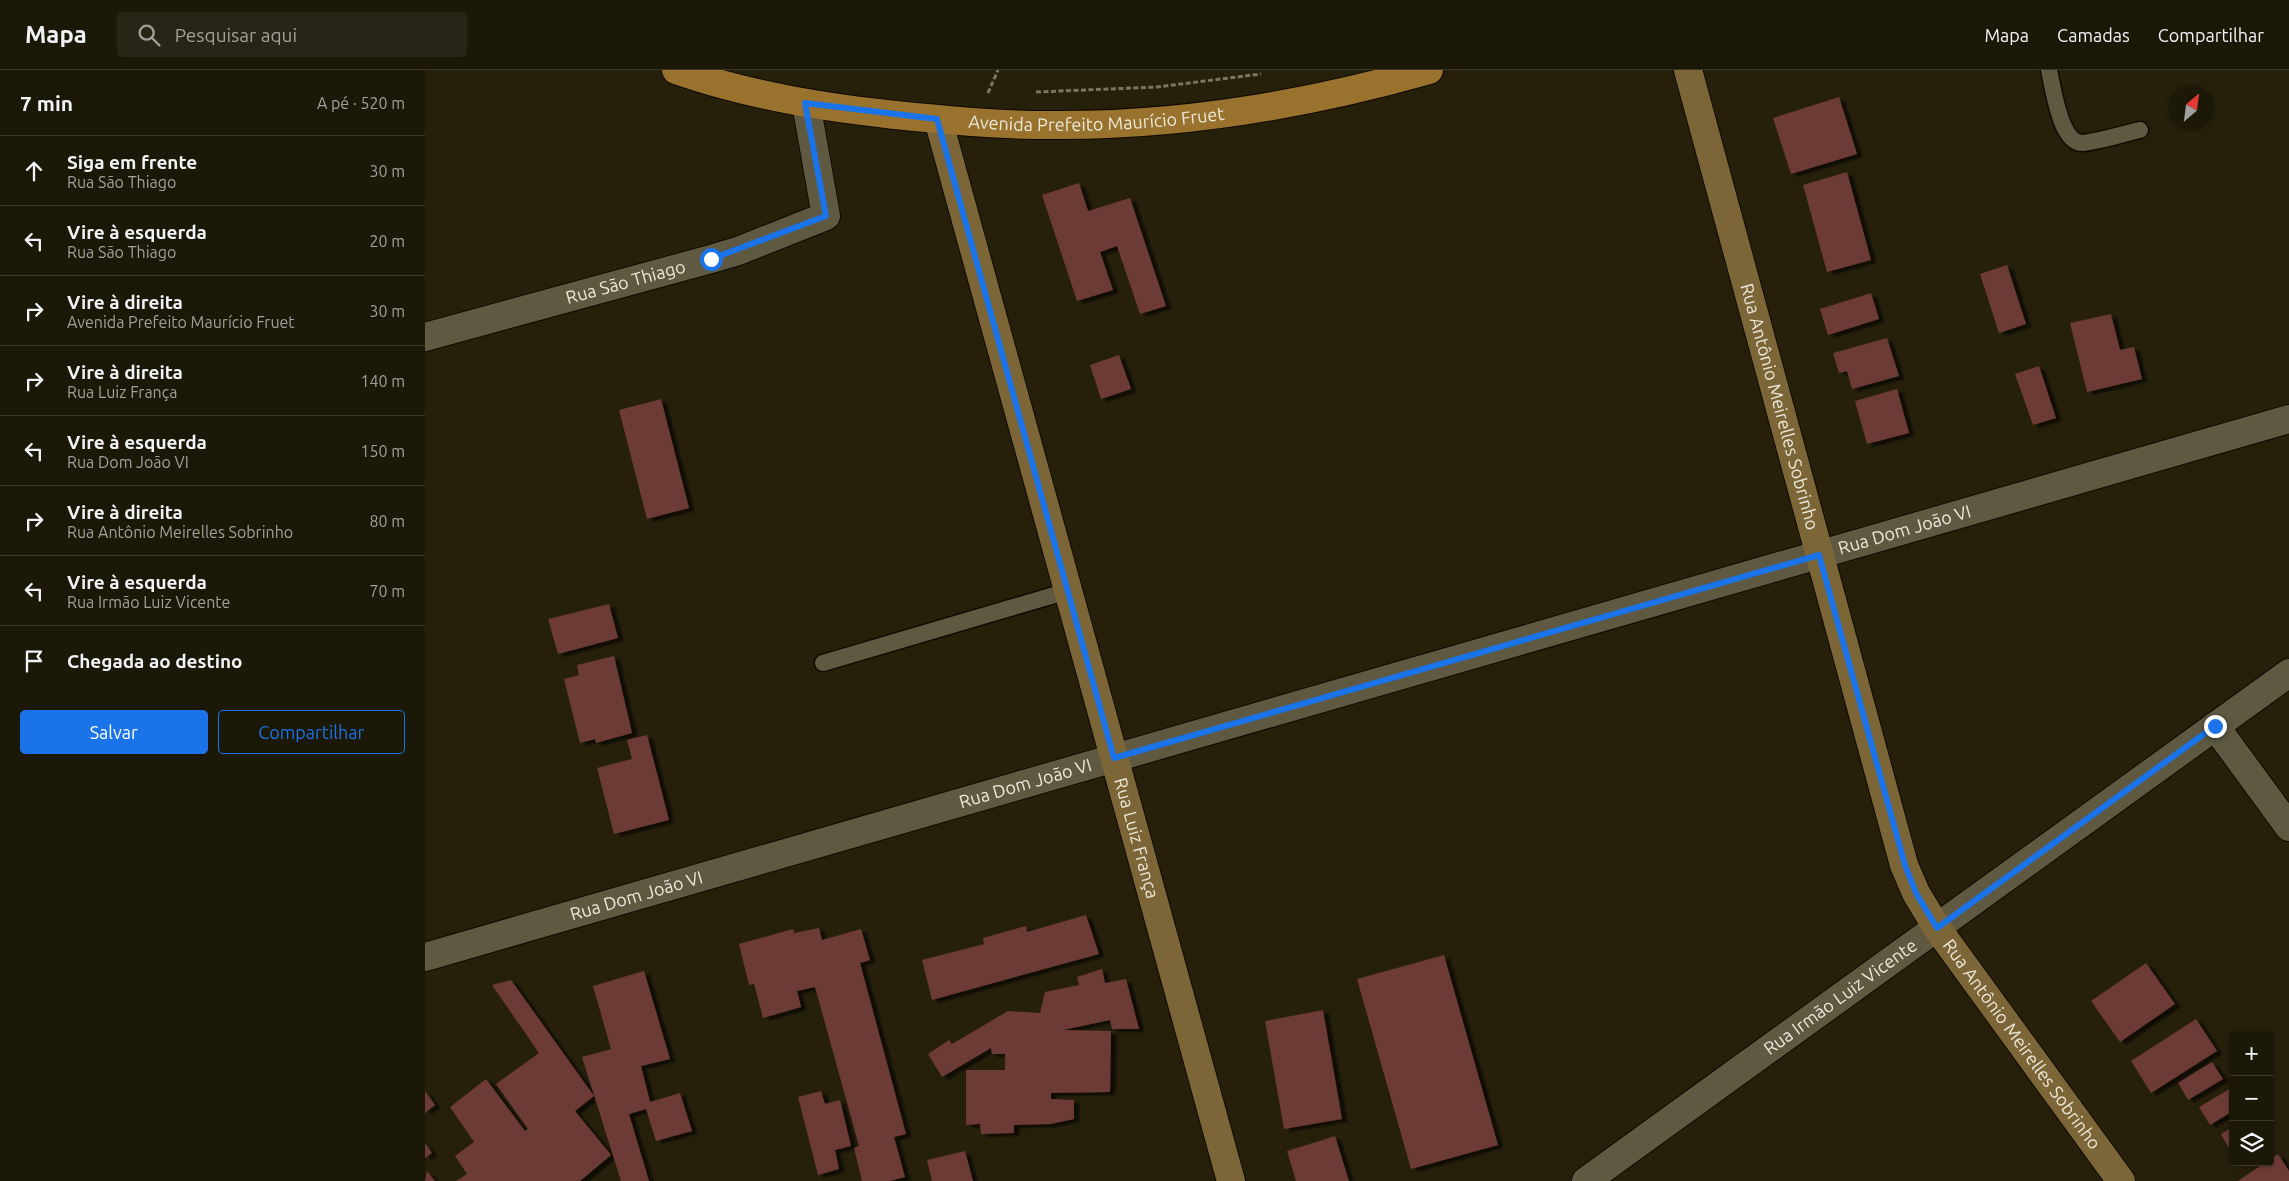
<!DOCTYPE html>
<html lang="pt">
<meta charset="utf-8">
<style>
body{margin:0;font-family:Ubuntu,sans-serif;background:#292516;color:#f1f3f6}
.controls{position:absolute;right:15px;bottom:15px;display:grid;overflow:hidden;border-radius:5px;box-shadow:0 1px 4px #0004}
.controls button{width:45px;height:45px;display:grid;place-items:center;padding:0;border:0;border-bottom:1px solid #3a3729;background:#1c1808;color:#f1f3f6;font:25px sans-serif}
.compass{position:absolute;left:1744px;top:15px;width:45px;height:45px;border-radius:50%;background:#1c1808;box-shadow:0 1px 4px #0004;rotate:28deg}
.stop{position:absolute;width:15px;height:15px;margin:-11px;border:4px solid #1a73e8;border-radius:50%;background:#fff}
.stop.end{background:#1a73e8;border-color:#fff;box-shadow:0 1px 5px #0008}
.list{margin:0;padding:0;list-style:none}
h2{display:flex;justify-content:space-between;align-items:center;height:65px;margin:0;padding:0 20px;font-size:21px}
h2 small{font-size:16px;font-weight:400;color:#a0a09c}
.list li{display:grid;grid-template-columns:32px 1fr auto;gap:15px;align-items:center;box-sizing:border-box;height:70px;padding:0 20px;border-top:1px solid #3a3729}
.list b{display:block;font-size:19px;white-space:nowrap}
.list p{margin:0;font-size:16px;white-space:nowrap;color:#a0a09c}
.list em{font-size:16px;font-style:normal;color:#a0a09c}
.actions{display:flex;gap:10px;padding:15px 20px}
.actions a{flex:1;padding:11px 0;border:1px solid #1a73e8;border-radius:5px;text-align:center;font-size:18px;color:#1a73e8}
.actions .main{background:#1a73e8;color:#fff}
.icon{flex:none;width:28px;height:28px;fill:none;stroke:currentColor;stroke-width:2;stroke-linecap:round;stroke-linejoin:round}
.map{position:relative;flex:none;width:1864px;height:1111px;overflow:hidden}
header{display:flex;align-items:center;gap:30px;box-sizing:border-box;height:70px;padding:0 25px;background:#1c1808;border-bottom:1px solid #3a3729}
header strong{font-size:24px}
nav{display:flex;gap:28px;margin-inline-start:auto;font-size:18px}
.search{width:350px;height:45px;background:#292516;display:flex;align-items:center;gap:12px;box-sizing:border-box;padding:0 18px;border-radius:5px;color:#a0a09c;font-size:19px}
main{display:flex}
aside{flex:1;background:#1c1808}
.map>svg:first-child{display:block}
</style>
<header>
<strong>Mapa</strong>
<div class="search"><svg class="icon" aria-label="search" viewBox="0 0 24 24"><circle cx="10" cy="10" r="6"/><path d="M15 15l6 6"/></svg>Pesquisar aqui</div>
<nav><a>Mapa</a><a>Camadas</a><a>Compartilhar</a></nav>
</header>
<main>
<aside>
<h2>7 min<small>A pé · 520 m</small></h2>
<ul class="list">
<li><svg class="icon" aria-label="ahead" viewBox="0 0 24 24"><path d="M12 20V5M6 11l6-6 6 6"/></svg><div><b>Siga em frente</b><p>Rua São Thiago</p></div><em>30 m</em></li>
<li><svg class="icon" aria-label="left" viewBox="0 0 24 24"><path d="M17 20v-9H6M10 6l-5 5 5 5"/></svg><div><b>Vire à esquerda</b><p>Rua São Thiago</p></div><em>20 m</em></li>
<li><svg class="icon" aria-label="right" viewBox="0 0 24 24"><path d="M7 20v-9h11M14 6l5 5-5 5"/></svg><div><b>Vire à direita</b><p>Avenida Prefeito Maurício Fruet</p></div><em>30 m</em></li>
<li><svg class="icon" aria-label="right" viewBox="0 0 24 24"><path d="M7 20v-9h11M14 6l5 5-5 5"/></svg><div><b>Vire à direita</b><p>Rua Luiz França</p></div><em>140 m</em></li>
<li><svg class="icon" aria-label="left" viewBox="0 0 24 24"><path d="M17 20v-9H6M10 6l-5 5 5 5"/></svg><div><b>Vire à esquerda</b><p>Rua Dom João VI</p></div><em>150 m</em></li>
<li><svg class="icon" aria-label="right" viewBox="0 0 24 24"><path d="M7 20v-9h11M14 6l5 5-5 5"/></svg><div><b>Vire à direita</b><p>Rua Antônio Meirelles Sobrinho</p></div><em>80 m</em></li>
<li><svg class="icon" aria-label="left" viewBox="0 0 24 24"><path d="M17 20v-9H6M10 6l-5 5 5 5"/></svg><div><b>Vire à esquerda</b><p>Rua Irmão Luiz Vicente</p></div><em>70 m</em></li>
<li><svg class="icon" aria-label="arrive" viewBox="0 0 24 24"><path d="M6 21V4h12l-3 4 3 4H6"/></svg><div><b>Chegada ao destino</b></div></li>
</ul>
<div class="actions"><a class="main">Salvar</a><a>Compartilhar</a></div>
</aside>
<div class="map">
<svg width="1864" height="1111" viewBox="0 0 1864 1111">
<defs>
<filter id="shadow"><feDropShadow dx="5.5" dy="3" stdDeviation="1" flood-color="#0009"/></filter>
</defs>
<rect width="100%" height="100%" fill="#26200b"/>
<!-- building -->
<path fill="#6d3a34" filter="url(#shadow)" d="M1414,27L1432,84L1366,104L1348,48Z
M1422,102L1446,190L1402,202L1378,115Z
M654,113L663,141L705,128L741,236L715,244L692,176L675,182L688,220L652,231L617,125Z
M1582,195L1601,254L1574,263L1555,204Z
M1446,223L1454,249L1403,265L1395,239Z
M1686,244L1695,280L1709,277L1717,309L1662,322L1645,253Z
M1462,268L1474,306L1427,319L1422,301L1414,303L1408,283Z
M694,285L706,319L676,329L665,295Z
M1614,296L1631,348L1608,355L1590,304Z
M1472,319L1484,363L1442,374L1430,331Z
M236,329L264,438L222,449L194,340Z
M184,534L193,568L133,584L123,549Z
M189,586L207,663L171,673L170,669L155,673L139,609L154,605L152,595Z
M222,665L244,750L189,764L172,698L207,689L202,670Z
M661,845L674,884L507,930L497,890L559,874L558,868L601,856L602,862Z
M394,858L397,870L436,859L445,890L435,893L481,1064L469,1067L480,1107L465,1111H437L429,1078L434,1076L390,917L372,921L376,937L338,948L329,914L324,915L314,874L368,859L369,863Z
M1019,885L1073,1075L986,1099L932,909Z
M1721,893L1750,934L1695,972L1666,931Z
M677,899L680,913L701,909L714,959H687L685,950L638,960L686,961L685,1022L626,1023V1029L649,1030V1049L626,1054L589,1055V1063L556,1064L555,1054L541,1055V1000H580V984H567L566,978L517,1007L503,984L524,970L527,974L583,941L615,943L620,922L654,915L652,907Z
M219,901L245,989L216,996L225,1032L255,1023L267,1061L231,1071L221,1039L204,1044L224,1111H196L157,987L186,979L168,916Z
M86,910L169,1026L150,1041L186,1085L155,1111H31L42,1104L30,1086L49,1072L25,1037L61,1009L100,1061L103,1059L71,1014L114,983L67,915Z
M898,940L917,1049L859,1059L840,951Z
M1771,949L1792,981L1726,1023L1706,991Z
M1787,992L1798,1009L1763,1030L1753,1013Z
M1808,1017V1041L1785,1055L1774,1037Z
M0,1021L10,1035L0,1043Z
M396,1021L400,1034L415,1030L426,1076L410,1080L414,1099L393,1105L373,1027Z
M1808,1057V1081L1806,1082L1796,1064Z
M910,1066L924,1111H871L862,1081Z
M0,1073L7,1083L0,1088Z
M540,1081L548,1111H507L502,1090Z
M1853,1084L1864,1101V1111H1813L1841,1092H1845V1089Z
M2,1101L10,1111H0Z"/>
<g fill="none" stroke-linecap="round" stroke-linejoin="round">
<!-- lane casing -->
<g stroke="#0f0a00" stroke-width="19">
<path id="lane" d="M1624,0C1628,17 1635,74 1658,73C1677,71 1697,64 1715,60
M398,593L643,521"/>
</g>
<!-- street casing -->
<g stroke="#0f0a00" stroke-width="30">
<g id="street">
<path id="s1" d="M0,267L286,189L313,181L401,146L381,33"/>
<path d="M1790,656L1864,757"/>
<path id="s2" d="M0,887L1864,349"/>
<path id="s3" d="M1161,1111L1864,603"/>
</g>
</g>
<!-- secondary casing -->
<g stroke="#0f0a00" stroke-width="30">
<g id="secondary">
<path id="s4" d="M1263,0L1479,795L1491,823L1512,858L1696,1111"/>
<path id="s5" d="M513,49L806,1111"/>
</g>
</g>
<!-- primary casing -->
<g stroke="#0f0a00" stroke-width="30">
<g id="primary">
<path id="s6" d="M251,0C325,26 402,38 480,46C532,51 584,56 637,55C761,55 884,34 1004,0"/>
</g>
</g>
<!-- path -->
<path stroke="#797563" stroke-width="3" stroke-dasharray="5 2.5" stroke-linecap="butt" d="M611,22L732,17L836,4
M563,23L573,0"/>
<!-- lane -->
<use href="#lane" stroke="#5f5942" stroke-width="16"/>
<!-- street -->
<use href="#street" stroke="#5f5942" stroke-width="28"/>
<!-- secondary -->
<use href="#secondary" stroke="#7c6638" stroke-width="28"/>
<!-- primary -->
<use href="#primary" stroke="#99732e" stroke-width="28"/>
</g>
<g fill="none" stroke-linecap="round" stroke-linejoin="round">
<!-- route -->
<path stroke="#1a73e8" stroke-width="6" d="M286,189L401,146L380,33L512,49L689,688L1394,485L1480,795L1491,823L1512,858L1790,656"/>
</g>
<g text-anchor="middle" stroke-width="4.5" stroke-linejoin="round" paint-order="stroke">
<!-- street labels -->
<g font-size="18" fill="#ebe8da" stroke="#0d0a03">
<text dy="6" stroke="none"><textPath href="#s6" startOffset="426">Avenida Prefeito Maurício Fruet</textPath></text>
<text dy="6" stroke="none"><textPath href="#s1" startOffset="208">Rua São Thiago</textPath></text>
<text dy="6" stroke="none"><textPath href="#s4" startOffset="349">Rua Antônio Meirelles Sobrinho</textPath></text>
<text dy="6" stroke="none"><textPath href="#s2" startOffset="1540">Rua Dom João VI</textPath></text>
<text dy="6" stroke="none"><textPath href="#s2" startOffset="625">Rua Dom João VI</textPath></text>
<text dy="6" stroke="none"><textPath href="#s5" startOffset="746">Rua Luiz França</textPath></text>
<text dy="6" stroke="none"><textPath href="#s2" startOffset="220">Rua Dom João VI</textPath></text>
<text dy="6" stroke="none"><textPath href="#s3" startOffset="314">Rua Irmão Luiz Vicente</textPath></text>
<text dy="6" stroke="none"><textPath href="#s4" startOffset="1039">Rua Antônio Meirelles Sobrinho</textPath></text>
</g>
</g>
</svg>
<div class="controls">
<button>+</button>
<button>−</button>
<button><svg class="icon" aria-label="layers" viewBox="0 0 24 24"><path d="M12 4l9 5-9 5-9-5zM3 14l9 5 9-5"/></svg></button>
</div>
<svg class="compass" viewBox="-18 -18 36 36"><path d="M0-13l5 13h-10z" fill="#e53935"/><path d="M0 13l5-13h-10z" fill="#a0a09c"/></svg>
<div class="stop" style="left:286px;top:189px"></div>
<div class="stop end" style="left:1790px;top:656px"></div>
</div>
</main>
